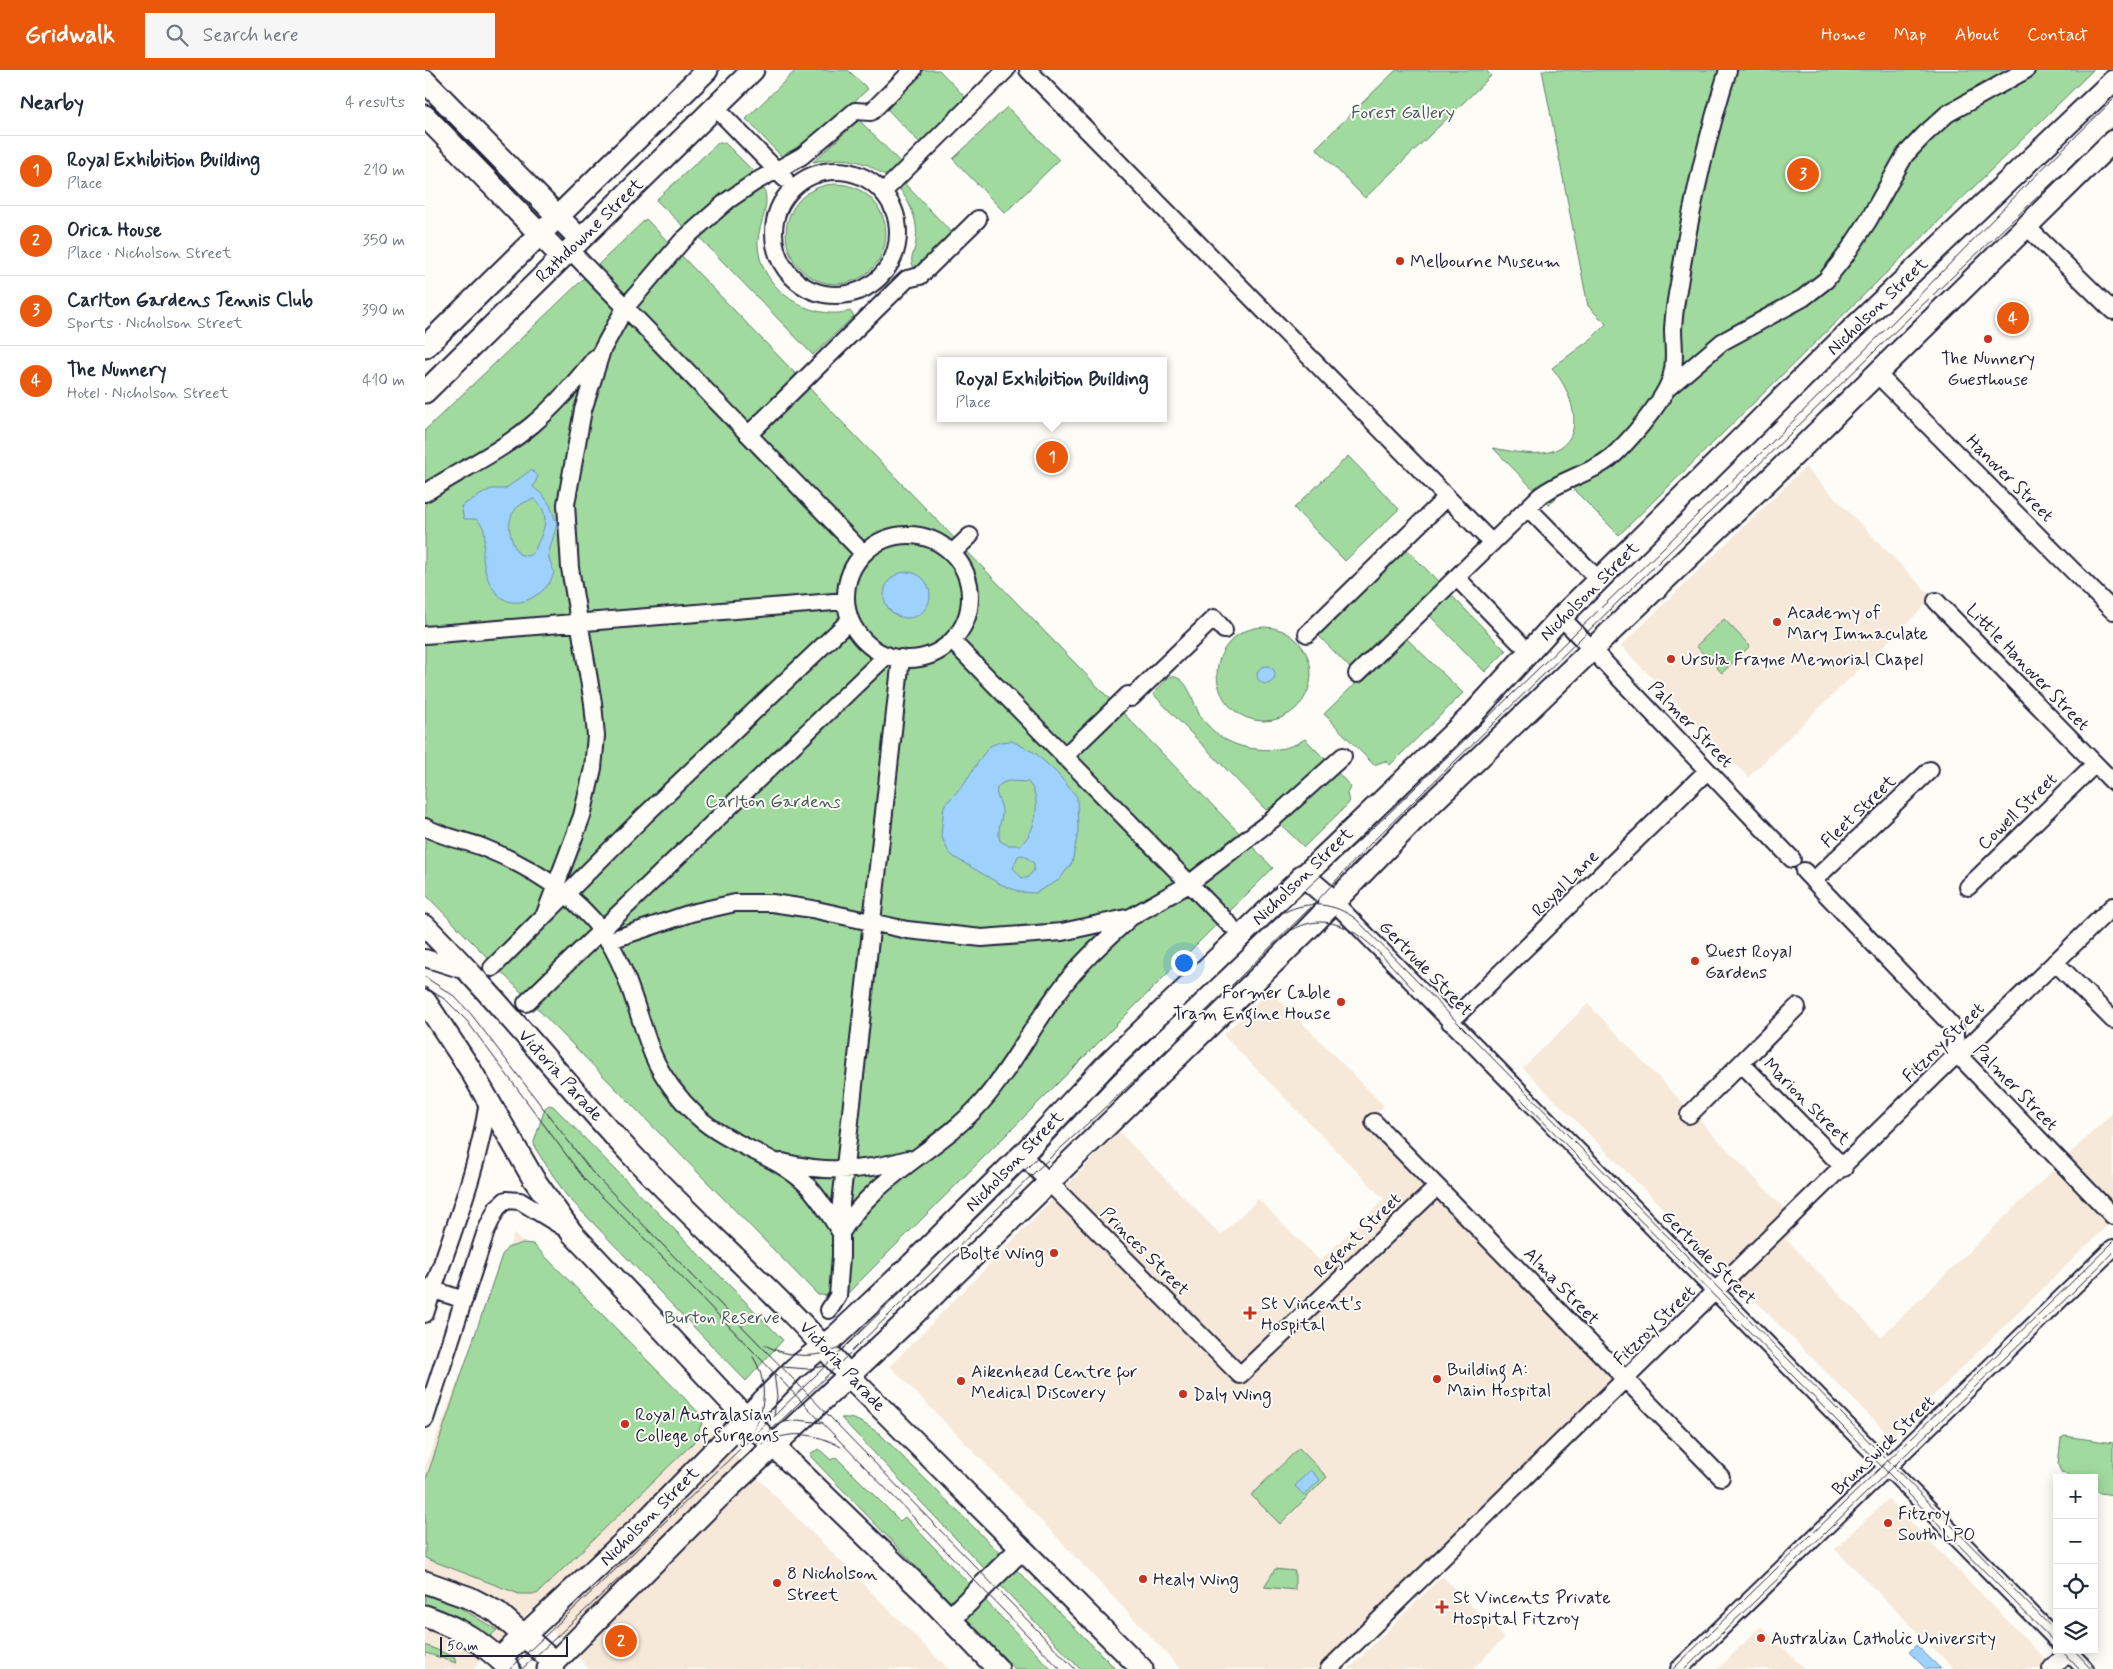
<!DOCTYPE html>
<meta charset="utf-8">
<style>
body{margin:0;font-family:Mynerve,sans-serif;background:#f6f6f7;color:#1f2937}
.controls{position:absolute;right:15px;bottom:15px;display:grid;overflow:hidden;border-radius:0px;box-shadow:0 2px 12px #0003}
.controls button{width:45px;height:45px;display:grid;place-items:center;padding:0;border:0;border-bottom:1px solid #e0e1e3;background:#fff;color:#1f2937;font:25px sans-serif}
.scale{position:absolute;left:15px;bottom:12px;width:128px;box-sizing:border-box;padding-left:5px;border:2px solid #22223b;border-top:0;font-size:14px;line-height:18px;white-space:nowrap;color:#22223b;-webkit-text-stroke:4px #fdfcf7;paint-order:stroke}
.you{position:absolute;left:758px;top:892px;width:18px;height:18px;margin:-12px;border:4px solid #fff;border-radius:50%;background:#1a73e8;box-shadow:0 0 0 8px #1a73e833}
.badge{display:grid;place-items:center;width:32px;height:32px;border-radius:50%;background:#ea580c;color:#fff;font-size:16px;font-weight:700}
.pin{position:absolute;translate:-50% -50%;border:2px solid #fff;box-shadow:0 1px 5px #0006}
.popup{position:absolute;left:512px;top:287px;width:230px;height:65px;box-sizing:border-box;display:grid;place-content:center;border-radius:0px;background:#fff;filter:drop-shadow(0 1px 4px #0005);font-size:16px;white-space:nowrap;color:#747a83}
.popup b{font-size:19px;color:#1f2937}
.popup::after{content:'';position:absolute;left:50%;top:100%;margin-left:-10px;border:10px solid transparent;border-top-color:#fff}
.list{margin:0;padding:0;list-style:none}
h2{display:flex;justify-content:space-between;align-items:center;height:65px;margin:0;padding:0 20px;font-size:21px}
h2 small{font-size:16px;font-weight:400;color:#747a83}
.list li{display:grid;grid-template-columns:32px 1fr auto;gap:15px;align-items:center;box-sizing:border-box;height:70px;padding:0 20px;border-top:1px solid #e0e1e3}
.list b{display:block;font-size:19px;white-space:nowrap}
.list p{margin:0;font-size:16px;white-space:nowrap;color:#747a83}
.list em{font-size:16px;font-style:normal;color:#747a83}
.icon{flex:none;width:28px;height:28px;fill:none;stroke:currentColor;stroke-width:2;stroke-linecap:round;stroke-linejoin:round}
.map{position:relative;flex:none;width:1688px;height:1599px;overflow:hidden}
header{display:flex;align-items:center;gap:30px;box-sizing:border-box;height:70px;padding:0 25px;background:#ea580c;color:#fff}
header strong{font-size:24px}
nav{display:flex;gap:28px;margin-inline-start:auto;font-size:18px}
.search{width:350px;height:45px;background:#f6f6f7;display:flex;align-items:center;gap:12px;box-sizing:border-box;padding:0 18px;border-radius:0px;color:#747a83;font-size:19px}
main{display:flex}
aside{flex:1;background:#fff}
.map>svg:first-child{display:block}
</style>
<header>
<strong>Gridwalk</strong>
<div class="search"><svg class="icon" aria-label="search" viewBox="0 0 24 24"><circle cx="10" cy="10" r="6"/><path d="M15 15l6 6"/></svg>Search here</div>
<nav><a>Home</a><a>Map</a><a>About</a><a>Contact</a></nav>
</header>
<main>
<aside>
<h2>Nearby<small>4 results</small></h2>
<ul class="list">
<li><span class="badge">1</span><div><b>Royal Exhibition Building</b><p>Place</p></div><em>210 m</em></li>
<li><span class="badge">2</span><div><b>Orica House</b><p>Place · Nicholson Street</p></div><em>350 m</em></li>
<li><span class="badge">3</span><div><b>Carlton Gardens Tennis Club</b><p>Sports · Nicholson Street</p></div><em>390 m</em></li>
<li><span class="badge">4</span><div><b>The Nunnery</b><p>Hotel · Nicholson Street</p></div><em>410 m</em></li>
</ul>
</aside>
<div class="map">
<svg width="1688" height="1599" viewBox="0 0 1688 1599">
<rect width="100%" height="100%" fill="#fdfcf7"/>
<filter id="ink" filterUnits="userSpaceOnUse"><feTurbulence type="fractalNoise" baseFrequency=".02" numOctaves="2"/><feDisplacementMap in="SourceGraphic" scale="10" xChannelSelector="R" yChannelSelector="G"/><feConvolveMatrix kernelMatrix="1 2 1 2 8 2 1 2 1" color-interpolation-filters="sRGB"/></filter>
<g filter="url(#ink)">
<!-- built -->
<path fill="#f6e9da" d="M1380,397L1508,528L1323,707L1196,576Z
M845,920L959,1036L946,1049L1196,1309L899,1599H756L628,1463L465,1296L694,1062L796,1165L833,1129L895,1191L959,1129L798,965Z
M1163,934L1374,1154L1361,1169L1456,1267L1688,1042V1150L1466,1367L1098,998Z
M89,1164L523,1599H164L107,1539L48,1599H0V1397Z
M1463,1429L1630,1599H1529L1410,1479Z
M1017,1506L1079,1568L1048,1599H924Z
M1336,1556L1380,1599H1293Z"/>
<!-- green -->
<path fill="#a1da9e" stroke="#627e6c" d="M371,0H423L443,19C416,44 389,71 356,86L321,49Z
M498,0H514L541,28L495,73L460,37Z
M971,0H1061L1066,6L940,128L891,78Z
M1117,0H1668L1194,465L1144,415L1124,435L1068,378C1084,381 1102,385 1118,383C1166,377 1149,323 1127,298L1166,269L1181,254L1163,236Z
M582,37L634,90L580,143L528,89Z
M434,50L475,92L467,101L469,104C459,109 450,97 440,94C423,87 405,89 388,92Z
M293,73H300L327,100L326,105L260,158L231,130Z
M478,112L528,164L492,198L488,196C485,189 488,184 490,177C495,154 487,136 474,118Z
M361 164a50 50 0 1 1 100 0a50 50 0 1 1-100 0Z
M331,119H339C346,138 332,156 333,175C335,219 385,252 425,241L429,246L388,285L273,166Z
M221,149L848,798L420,1226L393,1225L0,824V360Z
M923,386L974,439L920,491L869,438Z
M981,479L1017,515L929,602L893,565Z
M1024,523L1081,581L1060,602L1002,543Z
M1299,549L1325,576L1297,603L1271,576Z
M792 604a47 47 0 1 1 94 0a47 47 0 1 1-94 0Z
M979,566L1038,623L965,695L960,691L949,695L899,644Z
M745,606C765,607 767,633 776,647C790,666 808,677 832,679C849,681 865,679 880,669L902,691L865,724L841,740L728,624Z
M912,702L926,717L922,723L924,733L879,777L854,753Z
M124,1035L128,1036L358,1270L321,1311L141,1125L110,1078L109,1072L120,1038Z
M98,1173L108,1174L279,1348L269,1372L112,1524H94L0,1488V1412L77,1185L82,1178Z
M416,1348C431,1346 444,1357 455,1364L691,1599H655Z
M1639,1366L1688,1373V1425L1669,1422V1408H1644V1405L1636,1403L1633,1394L1636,1369Z
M874,1378L902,1407L855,1454L826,1425Z
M394,1379L406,1390L411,1387L475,1451L480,1447L626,1599H590L386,1387V1383Z
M850,1499L870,1501V1520L839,1517Z
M0,1525L34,1537L72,1560L60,1571L0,1538Z
M0,1575L29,1587L31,1593L1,1583L0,1586Z"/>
<!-- water -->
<path fill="#9ed2fc" stroke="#6c8caf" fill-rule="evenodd" d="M106,400L113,406L108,417L118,425L125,435L132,454L123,485L129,502C126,513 120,520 110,526C80,545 61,518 58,488C57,473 66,461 51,449H39L36,436L66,419H80ZM109,429C126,443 120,458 112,475C110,481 108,484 102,486L94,484C80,463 79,436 109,429Z
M459 525a23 23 0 1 1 46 0a23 23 0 1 1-46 0Z
M832 605a9 9 0 1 1 18 0a9 9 0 1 1-18 0Z
M587,671L610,683L632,703L652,727L653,762L647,793L634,810L610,823L595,822L575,814L529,787L523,781L516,765L519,736L538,715L557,686L565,676L575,672ZM583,711L603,712C618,727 611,764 595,775H583L575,771C572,760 576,754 577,744C579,731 560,718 583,711ZM598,785L609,793V800L602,808H597L588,798L593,786Z
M885,1400L895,1410L879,1425L870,1416Z
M1491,1575L1516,1599H1501L1484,1582Z"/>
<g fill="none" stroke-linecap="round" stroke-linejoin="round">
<!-- minor casing -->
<g stroke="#22223b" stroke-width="20">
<path id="minor" d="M603,0L1067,473
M290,37L360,109
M349 163a62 62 0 1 1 124 0a62 62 0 1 1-124 0Z
M459,121L581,0
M1601,156L1688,241
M144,179L438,483
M1452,304L1688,541
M1243,318L1297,272L1378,228L1401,210L1420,186L1443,151L1480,85L1500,64L1522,44L1601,0
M324,364L482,209L495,206L553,149
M0,423C35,400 75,382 107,355C131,335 151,311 170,288
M1103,438L1166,502
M421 527a62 62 0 1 1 124 0a62 62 0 1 1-124 0Z
M527,483L545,466
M1032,508L1094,572
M1511,531L1688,712
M1136,547L1367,789
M882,564L1022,427
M0,565L421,531
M527,571L805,855
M932,604L1115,426C1139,407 1172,403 1193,381C1209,365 1243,326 1247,304C1251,290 1248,273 1248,259C1249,244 1251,228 1254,214C1265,141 1281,70 1303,0
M706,628L789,548L799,560
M639,687L703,625
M0,757C17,767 38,770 57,777C102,795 146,821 176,860C203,896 212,945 228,985C237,1007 255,1030 272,1046C304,1076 350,1084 381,1114C395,1128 405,1146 416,1163C450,1105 514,1081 557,1032C587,998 607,956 635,920C655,892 681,870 706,847
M1379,801L1530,959V986
M1388,811L1505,700
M1543,817L1670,694
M909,832L1632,1570
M120,844L157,746L168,698L171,666L168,633L145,498L141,434L158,340L177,280L200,238L257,171L302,131L330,112L377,86L430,41L446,42L488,0
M183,871L266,843L310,833H347L387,839L482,860L557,868L637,862L706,847L764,814L848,749L918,686
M0,888L41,901
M1630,892L1688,950
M67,898L220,745L425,550
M101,933L462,585
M1025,952L1282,701
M1530,986L1539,991L1688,1146
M1316,993L1419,1098
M1264,1045L1372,937
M949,1052L1296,1407
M597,1085L815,1305L1012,1117
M357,1092C399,1103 443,1101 483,1089
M0,1217L39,1230
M404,1240L413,1226L416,1186V1133L476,588
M0,1244C22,1174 53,1104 63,1031
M0,1349L61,1161L72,1138L81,1130L95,1131L141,1159
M1642,1580L1660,1599
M904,1599L1530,986L1539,981L1688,836
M1254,1599L1688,1178
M1626,1599L1643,1582"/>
</g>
<!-- major casing -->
<g stroke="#22223b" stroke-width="25">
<path id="major" d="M0,11L155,169
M0,46L137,187
M0,277L282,0
M0,322L328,0
M878,805L909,832
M0,856C73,929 136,1009 206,1084C277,1160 357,1226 424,1306L717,1599
M0,931L45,999L108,1108L147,1163L338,1366L499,1522L573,1599
M0,1512L45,1528L72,1542L130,1593
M0,1546C38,1560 54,1570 84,1598
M525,1549L596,1479
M74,1589L216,1456L369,1299L412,1265L487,1194L597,1085L681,995L1047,645L1136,547L1419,267L1688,11
M123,1599L293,1428L479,1254L879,863L987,752L1349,405L1688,71"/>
</g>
<!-- minor -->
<use href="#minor" stroke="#fdfcf7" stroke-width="16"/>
<!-- major -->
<use href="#major" stroke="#fdfcf7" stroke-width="21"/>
<!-- tram -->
<path stroke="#22223b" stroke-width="1" d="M860,842C883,830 910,833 931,849L1632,1563
M867,860C919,831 957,887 989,920
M0,907L29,926L46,944L167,1102L650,1599
M0,917L21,930L42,951L160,1110L214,1163L635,1599
M1096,1029L1632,1575
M340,1275C363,1288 393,1289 417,1277
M358,1297L383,1299L400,1296
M349,1345L352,1326L349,1303
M354,1353L372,1350L398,1353
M327,1363C341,1340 343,1310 328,1287
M337,1374C363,1360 390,1362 416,1377
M327,1379L612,1100L724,997L889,834L945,774L1491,241L1688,56
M1636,1580L1654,1599
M1649,1580L1667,1599
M85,1599L210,1481L423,1274L606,1094L687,1007L855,843L961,746L1331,388L1484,236L1600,116L1688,30
M97,1599L216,1488L331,1375
M1248,1599L1688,1172
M1260,1599L1688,1183"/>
</g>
</g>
<!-- markers -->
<g fill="#c8321e" stroke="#fdfcf7" stroke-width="2">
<circle cx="975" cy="191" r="5"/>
<circle cx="1563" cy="269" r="5"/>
<circle cx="1352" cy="552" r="5"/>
<circle cx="1246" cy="589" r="5"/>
<circle cx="1270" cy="891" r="5"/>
<circle cx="916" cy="932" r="5"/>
<circle cx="629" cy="1183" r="5"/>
<path d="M822.5 1235.5h5v5h5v5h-5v5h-5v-5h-5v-5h5z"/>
<circle cx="1012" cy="1309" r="5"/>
<circle cx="536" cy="1311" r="5"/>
<circle cx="758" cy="1324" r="5"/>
<circle cx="200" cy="1354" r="5"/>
<circle cx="1463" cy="1453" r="5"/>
<circle cx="718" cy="1509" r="5"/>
<circle cx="352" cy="1513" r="5"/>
<path d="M1014.5 1529.5h5v5h5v5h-5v5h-5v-5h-5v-5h5z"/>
<circle cx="1336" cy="1568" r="5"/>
</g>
<g text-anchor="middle" stroke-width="4" stroke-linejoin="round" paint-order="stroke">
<!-- park labels -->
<g font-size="18" fill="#485959" stroke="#fdfcf7">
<text x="978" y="48">Forest Gallery</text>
<text x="348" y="737">Carlton Gardens</text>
<text x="297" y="1253">Burton Reserve</text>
</g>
<!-- street labels -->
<g font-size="18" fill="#22223b" stroke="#fdfcf7">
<text transform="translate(164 160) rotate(-44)" y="6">Rathdowne Street</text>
<text transform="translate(1452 236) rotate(-44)" y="6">Nicholson Street</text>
<text transform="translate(1585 408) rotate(45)" y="6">Hanover Street</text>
<text transform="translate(1164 521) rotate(-45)" y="6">Nicholson Street</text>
<text transform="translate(1603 597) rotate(46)" y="6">Little Hanover Street</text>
<text transform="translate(1266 654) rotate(46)" y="6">Palmer Street</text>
<text transform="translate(1433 741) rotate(-44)" y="6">Fleet Street</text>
<text transform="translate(1592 741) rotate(-44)" y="6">Cowell Street</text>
<text transform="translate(877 806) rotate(-44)" y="6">Nicholson Street</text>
<text transform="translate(1140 813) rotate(-45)" y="6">Royal Lane</text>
<text transform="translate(1001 898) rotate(46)" y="6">Gertrude Street</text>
<text transform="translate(1518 972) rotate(-44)" y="6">Fitzroy Street</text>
<text transform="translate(136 1005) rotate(48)" y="6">Victoria Parade</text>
<text transform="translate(1591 1017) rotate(46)" y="6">Palmer Street</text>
<text transform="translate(1382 1031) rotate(45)" y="6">Marion Street</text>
<text transform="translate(589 1091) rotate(-46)" y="6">Nicholson Street</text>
<text transform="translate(932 1165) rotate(-44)" y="6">Regent Street</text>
<text transform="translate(720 1181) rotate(45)" y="6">Princes Street</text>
<text transform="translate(1284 1187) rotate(45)" y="6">Gertrude Street</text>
<text transform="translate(1137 1216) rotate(46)" y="6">Alma Street</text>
<text transform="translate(1229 1255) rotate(-44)" y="6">Fitzroy Street</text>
<text transform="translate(418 1296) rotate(47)" y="6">Victoria Parade</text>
<text transform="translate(1458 1375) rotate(-44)" y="6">Brunswick Street</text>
<text transform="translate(224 1446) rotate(-45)" y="6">Nicholson Street</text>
</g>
<!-- poi labels -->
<g font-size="18" fill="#22223b" stroke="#fdfcf7" text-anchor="start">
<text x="985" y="197">Melbourne Museum</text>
<text x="1563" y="294" text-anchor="middle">The Nunnery<tspan x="1563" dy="21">Guesthouse</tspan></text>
<text x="1362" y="548">Academy of<tspan x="1362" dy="21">Mary Immaculate</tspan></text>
<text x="1256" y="595">Ursula Frayne Memorial Chapel</text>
<text x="1280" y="887">Quest Royal<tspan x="1280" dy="21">Gardens</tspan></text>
<text x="906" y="928" text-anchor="end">Former Cable<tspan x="906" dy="21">Tram Engine House</tspan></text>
<text x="619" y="1189" text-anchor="end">Bolte Wing</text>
<text x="836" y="1239">St Vincent's<tspan x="836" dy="21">Hospital</tspan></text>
<text x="1022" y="1305">Building A:<tspan x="1022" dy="21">Main Hospital</tspan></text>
<text x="546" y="1307">Aikenhead Centre for<tspan x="546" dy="21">Medical Discovery</tspan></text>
<text x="768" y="1330">Daly Wing</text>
<text x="210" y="1350">Royal Australasian<tspan x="210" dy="21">College of Surgeons</tspan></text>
<text x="1473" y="1449">Fitzroy<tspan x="1473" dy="21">South LPO</tspan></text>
<text x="362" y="1509">8 Nicholson<tspan x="362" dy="21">Street</tspan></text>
<text x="728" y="1515">Healy Wing</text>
<text x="1028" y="1533">St Vincents Private<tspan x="1028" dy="21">Hospital Fitzroy</tspan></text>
<text x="1346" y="1574">Australian Catholic University</text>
</g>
</g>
</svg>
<div class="controls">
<button>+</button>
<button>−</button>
<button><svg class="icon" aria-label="locate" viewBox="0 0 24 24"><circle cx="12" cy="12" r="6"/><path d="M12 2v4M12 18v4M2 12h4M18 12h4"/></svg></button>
<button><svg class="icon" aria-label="layers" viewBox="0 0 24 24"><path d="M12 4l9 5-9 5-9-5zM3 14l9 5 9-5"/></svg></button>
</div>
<div class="scale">50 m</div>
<div class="you"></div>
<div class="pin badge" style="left:627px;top:387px">1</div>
<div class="popup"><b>Royal Exhibition Building</b>Place</div>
<div class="pin badge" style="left:196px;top:1571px">2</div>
<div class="pin badge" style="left:1378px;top:104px">3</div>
<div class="pin badge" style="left:1588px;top:248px">4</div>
</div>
</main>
